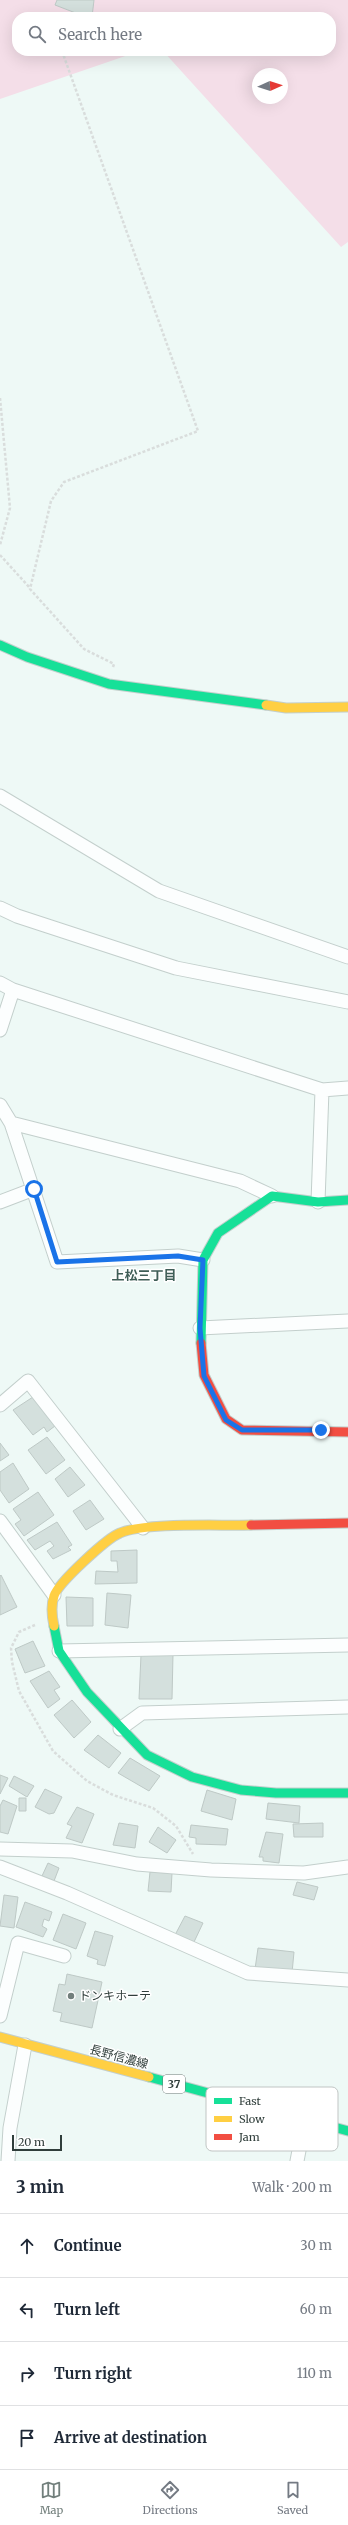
<!DOCTYPE html>
<meta charset="utf-8">
<style>
body{margin:0;font-family:Merriweather,"Noto Sans JP",serif;background:#f6f6f7;color:#1f2937}
.compass{position:absolute;left:252px;top:68px;width:36px;height:36px;border-radius:50%;background:#fff;box-shadow:0 4px 16px #0002;rotate:87deg}
.scale{position:absolute;left:12px;bottom:10px;width:50px;box-sizing:border-box;padding-left:4px;border:2px solid #303e3b;border-top:0;font-size:11px;line-height:14px;white-space:nowrap;color:#303e3b;-webkit-text-stroke:3px #fff;paint-order:stroke}
.stop{position:absolute;width:12px;height:12px;margin:-9px;border:3px solid #1a73e8;border-radius:50%;background:#fff}
.stop.end{background:#1a73e8;border-color:#fff;box-shadow:0 1px 4px #0008}
.list{margin:0;padding:0;list-style:none}
h2{display:flex;justify-content:space-between;align-items:center;height:52px;margin:0;padding:0 16px;font-size:17px}
h2 small{font-size:13px;font-weight:400;color:#747a83}
.list li{display:grid;grid-template-columns:26px 1fr auto;gap:12px;align-items:center;box-sizing:border-box;height:64px;padding:0 16px;border-top:1px solid #e0e1e3}
.list b{display:block;font-size:15px;white-space:nowrap}
.list em{font-size:13px;font-style:normal;color:#747a83}
.icon{flex:none;width:22px;height:22px;fill:none;stroke:currentColor;stroke-width:2;stroke-linecap:round;stroke-linejoin:round}
.map{position:relative;flex:none;width:348px;height:2161px;overflow:hidden}
.search{position:absolute;background:#fff;box-shadow:0 4px 16px #0002;left:12px;right:12px;top:12px;height:44px;display:flex;align-items:center;gap:10px;box-sizing:border-box;padding:0 14px;border-radius:16px;color:#747a83;font-size:15px}
.sheet{height:308px;background:#fff}
nav{display:flex;justify-content:space-around;align-items:center;box-sizing:border-box;height:56px;border-top:1px solid #e0e1e3;background:#fff;font-size:11px;color:#747a83}
nav a{display:grid;justify-items:center;gap:2px}
nav .on{color:#727f7c}
.map>svg:first-child{display:block}
</style>
<div class="map">
<svg width="348" height="2161" viewBox="0 0 348 2161">
<rect width="100%" height="100%" fill="#eef9f6"/>
<!-- green -->
<path fill="#f4dee8" fill-rule="evenodd" d="M0,0H348V242L341,247L163,51H331V17H17V51H140L0,99ZM258,74H282V98H258Z"/>
<!-- building -->
<path fill="#d4e0dd" stroke="#bec9c6" d="M57,0H94L92,17H86L55,5Z
M33,1397L55,1426L47,1432L44,1427L33,1435L13,1410Z
M47,1437L65,1460L46,1474L28,1450Z
M0,1443L9,1455L0,1461Z
M13,1463L29,1489L9,1503L0,1490V1472Z
M70,1467L85,1485L68,1497L55,1479Z
M38,1492L54,1515L24,1536L15,1524L21,1520L13,1509Z
M90,1500L104,1519L86,1530L73,1511Z
M57,1522L72,1545L68,1547L71,1550L53,1559L47,1551L54,1546L50,1541L35,1550L27,1540Z
M137,1550V1583L95,1584L96,1571L118,1572L117,1561H111V1551Z
M1,1575L17,1607L0,1615V1576Z
M107,1593L131,1595L128,1628L105,1625Z
M66,1597L93,1598V1626H67Z
M33,1641L45,1666L25,1673L15,1649Z
M173,1654L172,1699H139L141,1655Z
M49,1671L60,1687L54,1690L60,1699L48,1708L30,1681Z
M72,1700L91,1722L74,1738L54,1715Z
M98,1735L121,1753L109,1768L84,1750Z
M130,1758L160,1776L149,1791L118,1773Z
M0,1775L8,1778L0,1794Z
M14,1776L34,1786L27,1797L9,1786Z
M45,1789L62,1797L54,1813L49,1814L35,1807Z
M207,1790L236,1799L232,1820L201,1811Z
M19,1798H26V1811H19Z
M3,1800L17,1806L8,1834L0,1832V1806Z
M268,1803L300,1806L299,1823L266,1819Z
M77,1807L94,1814L82,1843L66,1838L72,1826L67,1824Z
M119,1823L138,1826L135,1848L113,1845Z
M323,1823V1837H294L293,1824Z
M191,1825L228,1829L226,1845L196,1844V1838L189,1837Z
M158,1827L176,1840L167,1853L149,1842Z
M266,1832L283,1834L279,1863L263,1861V1857H259Z
M48,1863L59,1868L54,1881L42,1876Z
M150,1872L172,1873L171,1892L148,1891Z
M297,1882L318,1887L314,1900L293,1895Z
M4,1895L18,1897L14,1928L0,1926Z
M25,1902L52,1912L49,1921L44,1919L42,1926L47,1929L43,1937L16,1927Z
M63,1914L86,1923L76,1949L53,1940Z
M185,1916L203,1923L194,1942L175,1935Z
M95,1931L113,1936L105,1966L97,1964L98,1960L87,1956Z
M258,1948L294,1952L292,1973L255,1969Z
M67,1974L102,1982L92,2028L60,2021L62,2013L53,2011L59,1984L65,1985Z"/>
<g fill="none" stroke-linecap="round" stroke-linejoin="round">
<!-- street casing -->
<g stroke="#c3cfcc" stroke-width="15">
<path id="street" d="M0,796L159,891L348,957
M0,908L17,916L176,968L348,1002
M0,983L13,990L0,1030
M13,990L322,1090L318,1202
M322,1090L348,1088
M0,1105L11,1123L57,1262L178,1256L203,1260
M11,1123L240,1181L272,1196
M0,1202L34,1189
M200,1328L348,1321
M0,1405L28,1381L143,1528
M0,1521L54,1595
M59,1651L348,1645
M120,1729L142,1713L348,1707
M0,1849L72,1851L137,1864L211,1870L304,1873L348,1867
M0,1867L67,1893L248,1973L348,1980
M0,2016L18,1943L64,1956
M8,2161L10,2128L25,2045
M297,2161L305,2119"/>
</g>
<!-- fast casing -->
<g stroke="#c3cfcc" stroke-width="11">
<path id="fast" d="M0,645L27,657L109,684L266,705
M201,1343L203,1260L218,1233L272,1196L318,1202L348,1200
M54,1626L59,1651L87,1692L147,1755L192,1777L241,1790L276,1793H348
M149,2077L348,2131"/>
</g>
<!-- slow casing -->
<g stroke="#c3cfcc" stroke-width="11">
<path id="slow" d="M266,705L286,708L348,707
M54,1626C52,1617 51,1605 54,1596C58,1583 107,1538 120,1533C146,1522 220,1526 251,1525
M0,2037L149,2077"/>
</g>
<!-- jam casing -->
<g stroke="#c3cfcc" stroke-width="11">
<path id="jam" d="M201,1343L204,1375L226,1419L242,1430L348,1432
M251,1525L348,1523"/>
</g>
<!-- path -->
<path stroke="#d9dddc" stroke-width="2.5" stroke-dasharray="3 2" stroke-linecap="butt" d="M62,51L198,431L64,482L51,501L30,589L84,649L114,664L113,667
M0,398L10,508L0,545
M0,555L30,588
M35,1625L19,1632L11,1648L12,1662L19,1691L53,1751L87,1781L113,1795L153,1808L176,1826L193,1854"/>
<!-- street -->
<use href="#street" stroke="#fcfefe" stroke-width="13"/>
<!-- fast -->
<use href="#fast" stroke="#16e098" stroke-width="9"/>
<!-- slow -->
<use href="#slow" stroke="#ffcf43" stroke-width="9"/>
<!-- jam -->
<use href="#jam" stroke="#f24e42" stroke-width="9"/>
</g>
<g fill="none" stroke-linecap="round" stroke-linejoin="round">
<!-- route -->
<path stroke="#1a73e8" stroke-width="5" d="M34,1189L57,1262L178,1256L203,1260L200,1328L204,1376L226,1420L242,1430H321"/>
</g>
<!-- markers -->
<circle fill="#727f7c" stroke="#fff" stroke-width="1.5" cx="71" cy="1996" r="4"/>
<g text-anchor="middle" stroke-width="3" stroke-linejoin="round" paint-order="stroke">
<!-- shield labels -->
<rect fill="#fff" stroke="#6e7876" stroke-width="1" x="163" y="2075" width="22" height="18" rx="3"/>
<g font-size="11" font-weight="bold" fill="#303e3b">
<text x="174" y="2088">37</text>
</g>
<!-- poi labels -->
<g font-size="12" fill="#303e3b" stroke="#fff" text-anchor="start">
<text x="79" y="2000">ドンキホーテ</text>
</g>
<!-- street labels -->
<g font-size="12" fill="#303e3b" stroke="#fff">
<text transform="translate(119 2057) rotate(15)" y="4">長野信濃線</text>
</g>
<!-- neighbourhood labels -->
<g font-size="13" font-weight="bold" fill="#3f5e57" stroke="#fff">
<text x="144" y="1280">上松三丁目</text>
</g>
</g>
<!-- legend -->
<rect x="206" y="2087" width="132" height="64" rx="6" fill="#fff" stroke="#c1c5c4" stroke-width="1"/>
<rect x="214" y="2098" width="18" height="6" fill="#16e098"/>
<rect x="214" y="2116" width="18" height="6" fill="#ffcf43"/>
<rect x="214" y="2134" width="18" height="6" fill="#f24e42"/>
<g font-size="11" fill="#303e3b">
<text x="239" y="2105">Fast</text>
<text x="239" y="2123">Slow</text>
<text x="239" y="2141">Jam</text>
</g>
</svg>
<svg class="compass" viewBox="-18 -18 36 36"><path d="M0-13l5 13h-10z" fill="#e53935"/><path d="M0 13l5-13h-10z" fill="#747a83"/></svg>
<div class="scale">20 m</div>
<div class="stop" style="left:34px;top:1189px"></div>
<div class="stop end" style="left:321px;top:1430px"></div>
<div class="search"><svg class="icon" aria-label="search" viewBox="0 0 24 24"><circle cx="10" cy="10" r="6"/><path d="M15 15l6 6"/></svg>Search here</div>
</div>
<section class="sheet">
<h2>3 min<small>Walk · 200 m</small></h2>
<ul class="list">
<li><svg class="icon" aria-label="ahead" viewBox="0 0 24 24"><path d="M12 20V5M6 11l6-6 6 6"/></svg><div><b>Continue</b></div><em>30 m</em></li>
<li><svg class="icon" aria-label="left" viewBox="0 0 24 24"><path d="M17 20v-9H6M10 6l-5 5 5 5"/></svg><div><b>Turn left</b></div><em>60 m</em></li>
<li><svg class="icon" aria-label="right" viewBox="0 0 24 24"><path d="M7 20v-9h11M14 6l5 5-5 5"/></svg><div><b>Turn right</b></div><em>110 m</em></li>
<li><svg class="icon" aria-label="arrive" viewBox="0 0 24 24"><path d="M6 21V4h12l-3 4 3 4H6"/></svg><div><b>Arrive at destination</b></div></li>
</ul>
</section>
<nav>
<a class="on"><svg class="icon" aria-label="map" viewBox="0 0 24 24"><path d="M3 6l6-2 6 2 6-2v14l-6 2-6-2-6 2zM9 4v14M15 6v14"/></svg>Map</a>
<a><svg class="icon" aria-label="directions" viewBox="0 0 24 24"><path d="M12 3l9 9-9 9-9-9zM9 14v-3h6M13 9l2 2-2 2"/></svg>Directions</a>
<a><svg class="icon" aria-label="saved" viewBox="0 0 24 24"><path d="M7 4h10v16l-5-4-5 4z"/></svg>Saved</a>
</nav>
